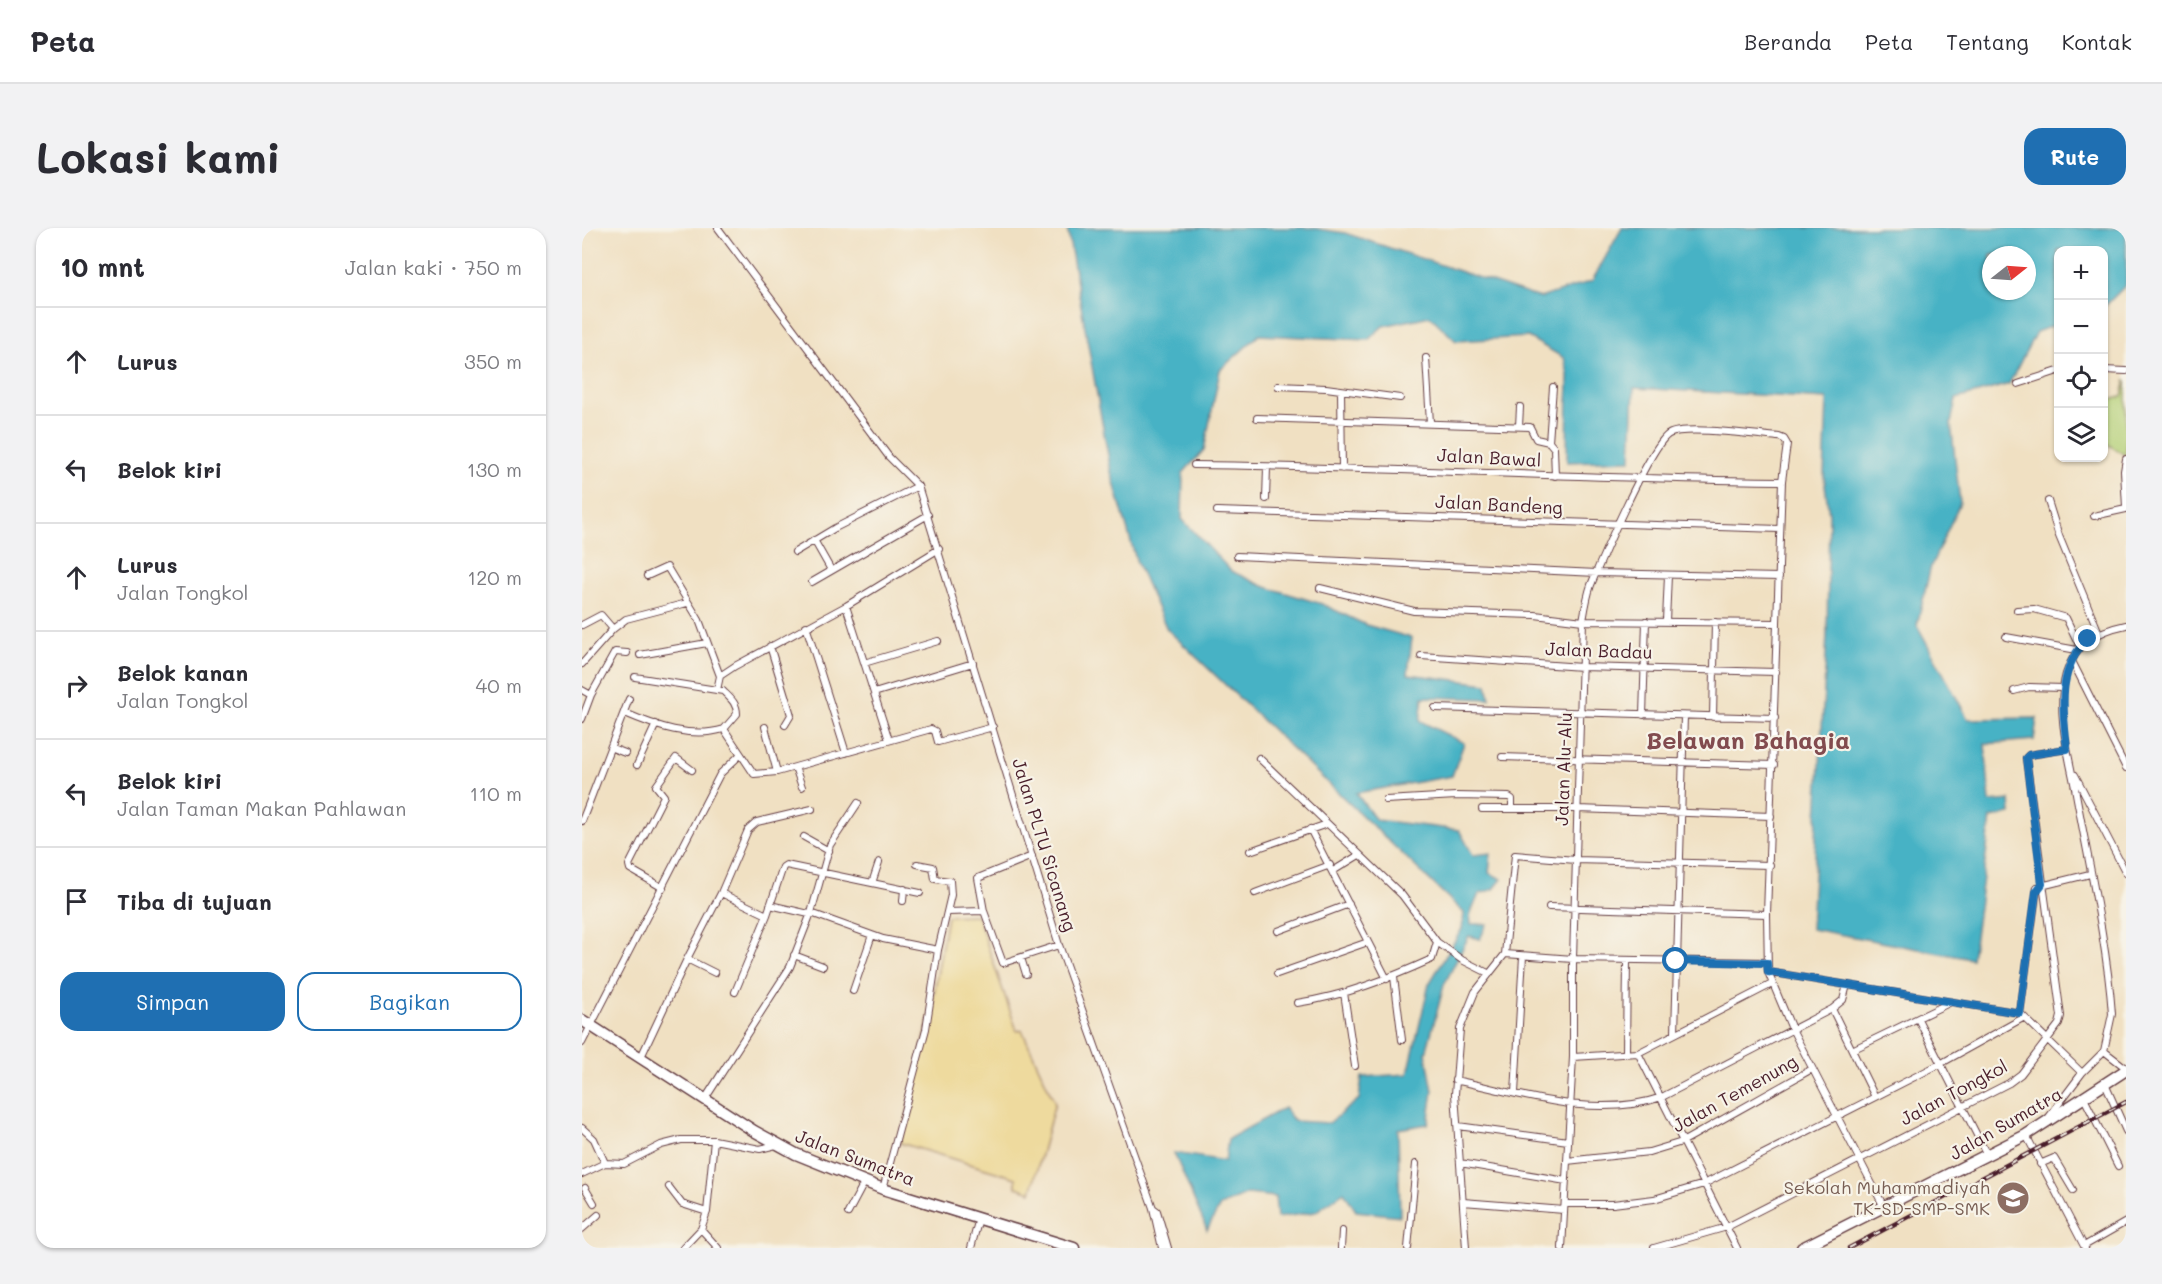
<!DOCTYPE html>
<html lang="id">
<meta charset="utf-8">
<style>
body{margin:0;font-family:Mali,sans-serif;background:#f2f2f3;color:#2b2b33}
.controls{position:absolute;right:18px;top:18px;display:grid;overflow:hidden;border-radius:12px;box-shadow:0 2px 4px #0004}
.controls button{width:54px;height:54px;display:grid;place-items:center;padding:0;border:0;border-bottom:2px solid #e1e1e2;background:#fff;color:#2b2b33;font:30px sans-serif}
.compass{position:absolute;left:1400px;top:18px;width:54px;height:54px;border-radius:50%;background:#fff;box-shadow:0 2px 4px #0004;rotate:73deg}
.stop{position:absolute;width:18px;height:18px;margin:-14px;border:4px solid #1f6fb2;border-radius:50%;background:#fff}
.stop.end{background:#1f6fb2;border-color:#fff;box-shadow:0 2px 6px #0008}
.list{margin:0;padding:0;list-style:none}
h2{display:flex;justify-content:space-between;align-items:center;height:78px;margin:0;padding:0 24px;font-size:26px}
h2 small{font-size:20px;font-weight:400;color:#7c7c81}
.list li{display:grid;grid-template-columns:39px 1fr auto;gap:18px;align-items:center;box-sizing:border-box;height:108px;padding:0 24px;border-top:2px solid #e1e1e2}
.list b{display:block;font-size:22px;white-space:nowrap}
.list p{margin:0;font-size:20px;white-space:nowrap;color:#7c7c81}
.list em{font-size:20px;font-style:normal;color:#7c7c81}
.actions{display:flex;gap:12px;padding:18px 24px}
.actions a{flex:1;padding:14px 0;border:2px solid #1f6fb2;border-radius:18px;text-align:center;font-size:21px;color:#1f6fb2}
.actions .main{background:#1f6fb2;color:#fff}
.icon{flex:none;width:33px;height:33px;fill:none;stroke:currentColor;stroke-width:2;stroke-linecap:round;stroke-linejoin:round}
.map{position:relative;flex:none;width:1544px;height:1020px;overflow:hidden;border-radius:18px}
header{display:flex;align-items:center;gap:36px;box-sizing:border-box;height:84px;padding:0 30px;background:#fff;border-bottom:2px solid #e1e1e2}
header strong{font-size:28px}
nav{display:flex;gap:33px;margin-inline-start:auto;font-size:21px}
.intro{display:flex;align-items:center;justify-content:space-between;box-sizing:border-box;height:144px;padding:0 36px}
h1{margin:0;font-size:42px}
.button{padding:15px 27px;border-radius:18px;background:#1f6fb2;color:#fff;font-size:21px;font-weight:700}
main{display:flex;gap:36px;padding:0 36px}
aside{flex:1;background:#fff;border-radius:18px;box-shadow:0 2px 4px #0004}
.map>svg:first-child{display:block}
</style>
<header>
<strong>Peta</strong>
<nav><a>Beranda</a><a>Peta</a><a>Tentang</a><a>Kontak</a></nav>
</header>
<div class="intro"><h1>Lokasi kami</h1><a class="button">Rute</a></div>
<main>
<aside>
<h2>10 mnt<small>Jalan kaki · 750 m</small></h2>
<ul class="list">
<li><svg class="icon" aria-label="ahead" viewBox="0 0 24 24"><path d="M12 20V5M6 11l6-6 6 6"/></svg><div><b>Lurus</b></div><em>350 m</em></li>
<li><svg class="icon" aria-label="left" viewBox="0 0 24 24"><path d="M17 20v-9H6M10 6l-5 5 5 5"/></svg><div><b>Belok kiri</b></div><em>130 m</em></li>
<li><svg class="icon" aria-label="ahead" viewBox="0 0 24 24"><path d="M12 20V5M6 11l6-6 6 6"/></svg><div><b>Lurus</b><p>Jalan Tongkol</p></div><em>120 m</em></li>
<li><svg class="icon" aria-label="right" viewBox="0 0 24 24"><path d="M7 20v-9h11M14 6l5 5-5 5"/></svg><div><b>Belok kanan</b><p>Jalan Tongkol</p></div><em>40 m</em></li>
<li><svg class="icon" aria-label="left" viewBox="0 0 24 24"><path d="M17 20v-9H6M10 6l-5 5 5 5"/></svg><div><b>Belok kiri</b><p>Jalan Taman Makan Pahlawan</p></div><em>110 m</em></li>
<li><svg class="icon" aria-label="arrive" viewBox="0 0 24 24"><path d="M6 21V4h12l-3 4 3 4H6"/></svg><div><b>Tiba di tujuan</b></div></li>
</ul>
<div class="actions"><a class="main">Simpan</a><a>Bagikan</a></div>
</aside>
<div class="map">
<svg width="1544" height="1020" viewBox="0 0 1544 1020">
<rect width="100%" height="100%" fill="#f7f3e8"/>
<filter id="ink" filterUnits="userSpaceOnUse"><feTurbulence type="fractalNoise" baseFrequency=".0167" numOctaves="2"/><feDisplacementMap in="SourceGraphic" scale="12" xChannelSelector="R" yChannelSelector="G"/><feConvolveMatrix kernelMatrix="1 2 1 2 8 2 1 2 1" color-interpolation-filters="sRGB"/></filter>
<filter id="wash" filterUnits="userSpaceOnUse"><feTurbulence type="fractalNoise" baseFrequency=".008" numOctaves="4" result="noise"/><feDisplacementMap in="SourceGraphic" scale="24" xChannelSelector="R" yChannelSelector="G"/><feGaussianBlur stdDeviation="1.35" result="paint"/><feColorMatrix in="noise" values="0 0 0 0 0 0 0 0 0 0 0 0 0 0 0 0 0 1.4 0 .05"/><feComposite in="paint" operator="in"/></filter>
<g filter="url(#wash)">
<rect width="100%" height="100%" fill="#f0e0c2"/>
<!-- green -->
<path fill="#b3cf75" stroke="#7e7750" stroke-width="1.5" d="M1544,152V228L1522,214V175L1540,168Z"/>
<!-- sand -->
<path fill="#eeda9e" stroke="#9c7c64" stroke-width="1.5" d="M395,687L435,803L440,802L473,875L449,964L434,959V950L318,915L350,778L365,688Z"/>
<!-- water -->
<path fill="#47b2c5" stroke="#486878" stroke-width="1.5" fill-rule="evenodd" d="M485,0H729L763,5L958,70L1010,53L1040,0H1544V57L1522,79V22H1476V96L1454,104L1427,156L1374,171L1369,195L1378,275L1349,338L1335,397L1386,491L1455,490L1452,512L1403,516L1408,574L1428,572L1429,586L1409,590L1390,731L1229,701L1245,407L1247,287L1242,249L1245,171L1052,160L1049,232L985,234L986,146L982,130L946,109L874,113L848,88L801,98L786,112L677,107L638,142L622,222L601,245L600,291L649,343L681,358L740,376L784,397L830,410L826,446L905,456L908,471L841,469L838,493L882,515L870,548L774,565L794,592L877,602L891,627L909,625L907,645L920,651L912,661L897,666L888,687L889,696H905L898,711L887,708L862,757L844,825L851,863L846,896L816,901L818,988L774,983L762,964L733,984L695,990L693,969L666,966L638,978L625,1002L592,925L643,933L646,911L702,880L712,893L747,895L777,871L780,849L826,846L847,756L880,701L882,685L585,401L555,335L529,244ZM1409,27H1445V63H1409Z"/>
</g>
<g filter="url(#ink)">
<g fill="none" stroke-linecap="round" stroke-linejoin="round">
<!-- street casing -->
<g stroke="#633c42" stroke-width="8">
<path id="street" d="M136,0L307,229L336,258L477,717L571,980L580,1020
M844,130L848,195
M1522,142L1544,143
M1436,156L1476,143
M696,158L744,160L818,170
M759,162L760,241
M675,190L948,199L954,211L967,214L972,220L973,248
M937,198L938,179
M967,214L971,159
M1544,231L1542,243L1544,279
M612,237C808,239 1004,251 1200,253
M684,271L685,239
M1466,273L1477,308L1517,405
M635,283L1198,301
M1512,288L1544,281
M232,312L249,342
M213,324L253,300L336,258
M655,328L1015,345L1197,349
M65,348L85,339L117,392L138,448
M230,354L346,287
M738,360L832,383L953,387L1001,393L1195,395
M264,378L307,512
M1435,382L1452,381L1484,390L1498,419
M1084,393L1086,347
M0,397L19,387L31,401
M224,398L264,525
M1424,409L1495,422
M188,418L209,487L203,497
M58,427L125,415
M839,428L1000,439L1194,444
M1490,433L1544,540
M282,435L356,413
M0,436L31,401L44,391L105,375
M53,449L141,463C148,470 155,475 155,486L142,501L172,546L195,544L349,501L353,503L356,514L411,499
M0,462L9,467
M135,462L138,448L153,438L264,378L357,321
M1432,463L1447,459L1481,460
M292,465L391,435
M853,480L1193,490
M43,485C73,498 109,511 142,501
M1061,487L1064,393
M1131,489L1133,394
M0,491L9,467L33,424L45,425
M183,499L195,544
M30,520L43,525
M920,529L1192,537
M677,530L820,667L855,714L880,732L906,745
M55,537L74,496
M213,539L220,559
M1493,547L1544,645
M804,572L874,568L927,569L930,571V581
M900,581H996L1189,588
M0,593L47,471
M728,601L805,751
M222,609L247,623
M668,623L745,596
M450,628L396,650L402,683L421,735L477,717
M751,643L777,627
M290,655L297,634
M81,660L48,641L47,637L82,568L74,558L94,530L110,542
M139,665L185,687L201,639L204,637L338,665
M673,665L748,637
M321,673L322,661
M188,677L227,686
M967,679L1185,686
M365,684L402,683
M229,685L301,711L356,722
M696,703L767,676
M923,726L933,627L994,632L1188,637
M212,727L241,738
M439,730L444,746
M105,731L133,745
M1186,744L1438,785
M695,746L786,714
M812,749L820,812
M271,763L290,707
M153,764L185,687
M762,765L773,838
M715,775C762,768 806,751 850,731L855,714
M1250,781L1293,869
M1336,791L1405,927
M1093,805L1102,488
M0,815L138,546L158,527
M1270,822L1369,774
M1522,823L1544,840
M1044,825L1045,732
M1056,825L1155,1020
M59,829L105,731L139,665L166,602L175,594L230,581
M991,829L1056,825L1190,756
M1500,845L1438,785L1455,659L1508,646
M873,852C939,866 1013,892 1080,869L1250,781L1261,772L1265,757
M1523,856L1544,903
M933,865L941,728
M1502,870L1536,938
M123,871L208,739L229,685L248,617L276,575
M1467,889L1500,845L1522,823L1530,786C1525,714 1506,632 1493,560C1486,524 1474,482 1484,446C1493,416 1515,403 1544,397
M876,898L986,913
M0,900L12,911L23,935
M1444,907L1503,1020
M985,933L1067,924L1100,914L1230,841
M878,935L984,953
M1458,936L1472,930L1491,962
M0,946L23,935L42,936L79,917L99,912H132L178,921L194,917
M87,959L100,976L125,984
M3,960L12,975
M301,961L344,801L356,722L369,667L368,653L353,651L351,639L335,636
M881,974L982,982
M983,976H1031L1072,971L1122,956L1358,836L1441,790
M571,980L575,983L586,1020
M266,985L282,955
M0,1001L16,987
M119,1001L136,1020
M1502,1018L1544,994
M101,1020L119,1001L125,984L132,912
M389,1020L397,990
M759,1020L760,1003
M826,1020L834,936
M884,1020L873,866L878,801L893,764L923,726L991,731L1185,734
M980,1020L991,829V731L1001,393C1003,381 1005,368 1009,357C1019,332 1069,216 1087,206C1102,197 1176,207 1197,209L1202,211L1205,216L1200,253L1195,395L1185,686L1186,744L1210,801L1302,979
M1072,1020L1145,999L1427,855L1439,846L1477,796L1479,788L1444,530L1447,527L1485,521"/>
</g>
<!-- highway casing -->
<g stroke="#633c42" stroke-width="13">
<path id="highway" d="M0,792L172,903L214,926L301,961L492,1020
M1220,1020L1444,907L1544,842"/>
</g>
<!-- street -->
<use href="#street" stroke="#fff" stroke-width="6"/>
<!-- highway -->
<use href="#highway" stroke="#fff" stroke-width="10"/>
<!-- rail casing -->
<g stroke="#4a1f2b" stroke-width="4.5">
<path id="rail" d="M1267,1020L1544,874"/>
</g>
<!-- rail -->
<use href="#rail" stroke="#f7f3e8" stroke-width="2" stroke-dasharray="7" stroke-linecap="butt"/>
</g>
</g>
<g fill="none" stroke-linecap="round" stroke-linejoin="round" filter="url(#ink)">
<!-- route -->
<path stroke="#1f6fb2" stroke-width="8" d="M1094,733L1185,735L1186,744L1438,785L1454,664L1460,656L1444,530L1447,527L1485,521C1481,482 1474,441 1506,411"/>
</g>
<!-- icons -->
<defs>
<g id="school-disc" transform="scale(1.725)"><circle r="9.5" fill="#8d6e63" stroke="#f7f3e8"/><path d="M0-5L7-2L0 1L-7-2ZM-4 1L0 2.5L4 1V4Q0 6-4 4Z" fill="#fff"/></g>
</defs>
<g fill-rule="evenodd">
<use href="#school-disc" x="1431" y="970"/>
</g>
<g text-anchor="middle" stroke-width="4.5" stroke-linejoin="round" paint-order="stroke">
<!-- street labels -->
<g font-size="18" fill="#4a1f2b" stroke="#f7f3e8">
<text transform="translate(907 230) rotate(3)" y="6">Jalan Bawal</text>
<text transform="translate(917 277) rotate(3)" y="6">Jalan Bandeng</text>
<text transform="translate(1017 423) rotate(2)" y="6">Jalan Badau</text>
<text transform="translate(982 541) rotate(-88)" y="6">Jalan Alu-Alu</text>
<text transform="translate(462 617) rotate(73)" y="6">Jalan PLTU Sicanang</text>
<text transform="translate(1372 865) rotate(-28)" y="6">Jalan Tongkol</text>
<text transform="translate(1153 866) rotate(-29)" y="6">Jalan Temenung</text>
<text transform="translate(1424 896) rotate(-30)" y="6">Jalan Sumatra</text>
<text transform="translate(273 930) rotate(21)" y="6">Jalan Sumatra</text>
</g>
<!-- education labels -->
<g font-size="18" fill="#785e54" stroke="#f7f3e8" text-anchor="end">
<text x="1408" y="966">Sekolah Muhammadiyah<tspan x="1408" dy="21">TK-SD-SMP-SMK</tspan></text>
</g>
<!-- district labels -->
<g font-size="24" font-weight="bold" fill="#824b4e" stroke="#f7f3e8">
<text x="1166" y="521">Belawan Bahagia</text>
</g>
</g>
</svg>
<div class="controls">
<button>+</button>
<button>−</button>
<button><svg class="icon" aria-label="locate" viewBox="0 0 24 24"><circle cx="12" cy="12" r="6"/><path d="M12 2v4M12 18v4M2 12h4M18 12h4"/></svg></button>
<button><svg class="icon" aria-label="layers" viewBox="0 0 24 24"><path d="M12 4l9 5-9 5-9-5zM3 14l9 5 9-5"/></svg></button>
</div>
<svg class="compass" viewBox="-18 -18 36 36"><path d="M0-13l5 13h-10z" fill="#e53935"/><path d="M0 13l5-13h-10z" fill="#7c7c81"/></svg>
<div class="stop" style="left:1094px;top:733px"></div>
<div class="stop end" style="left:1506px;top:411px"></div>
</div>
</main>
